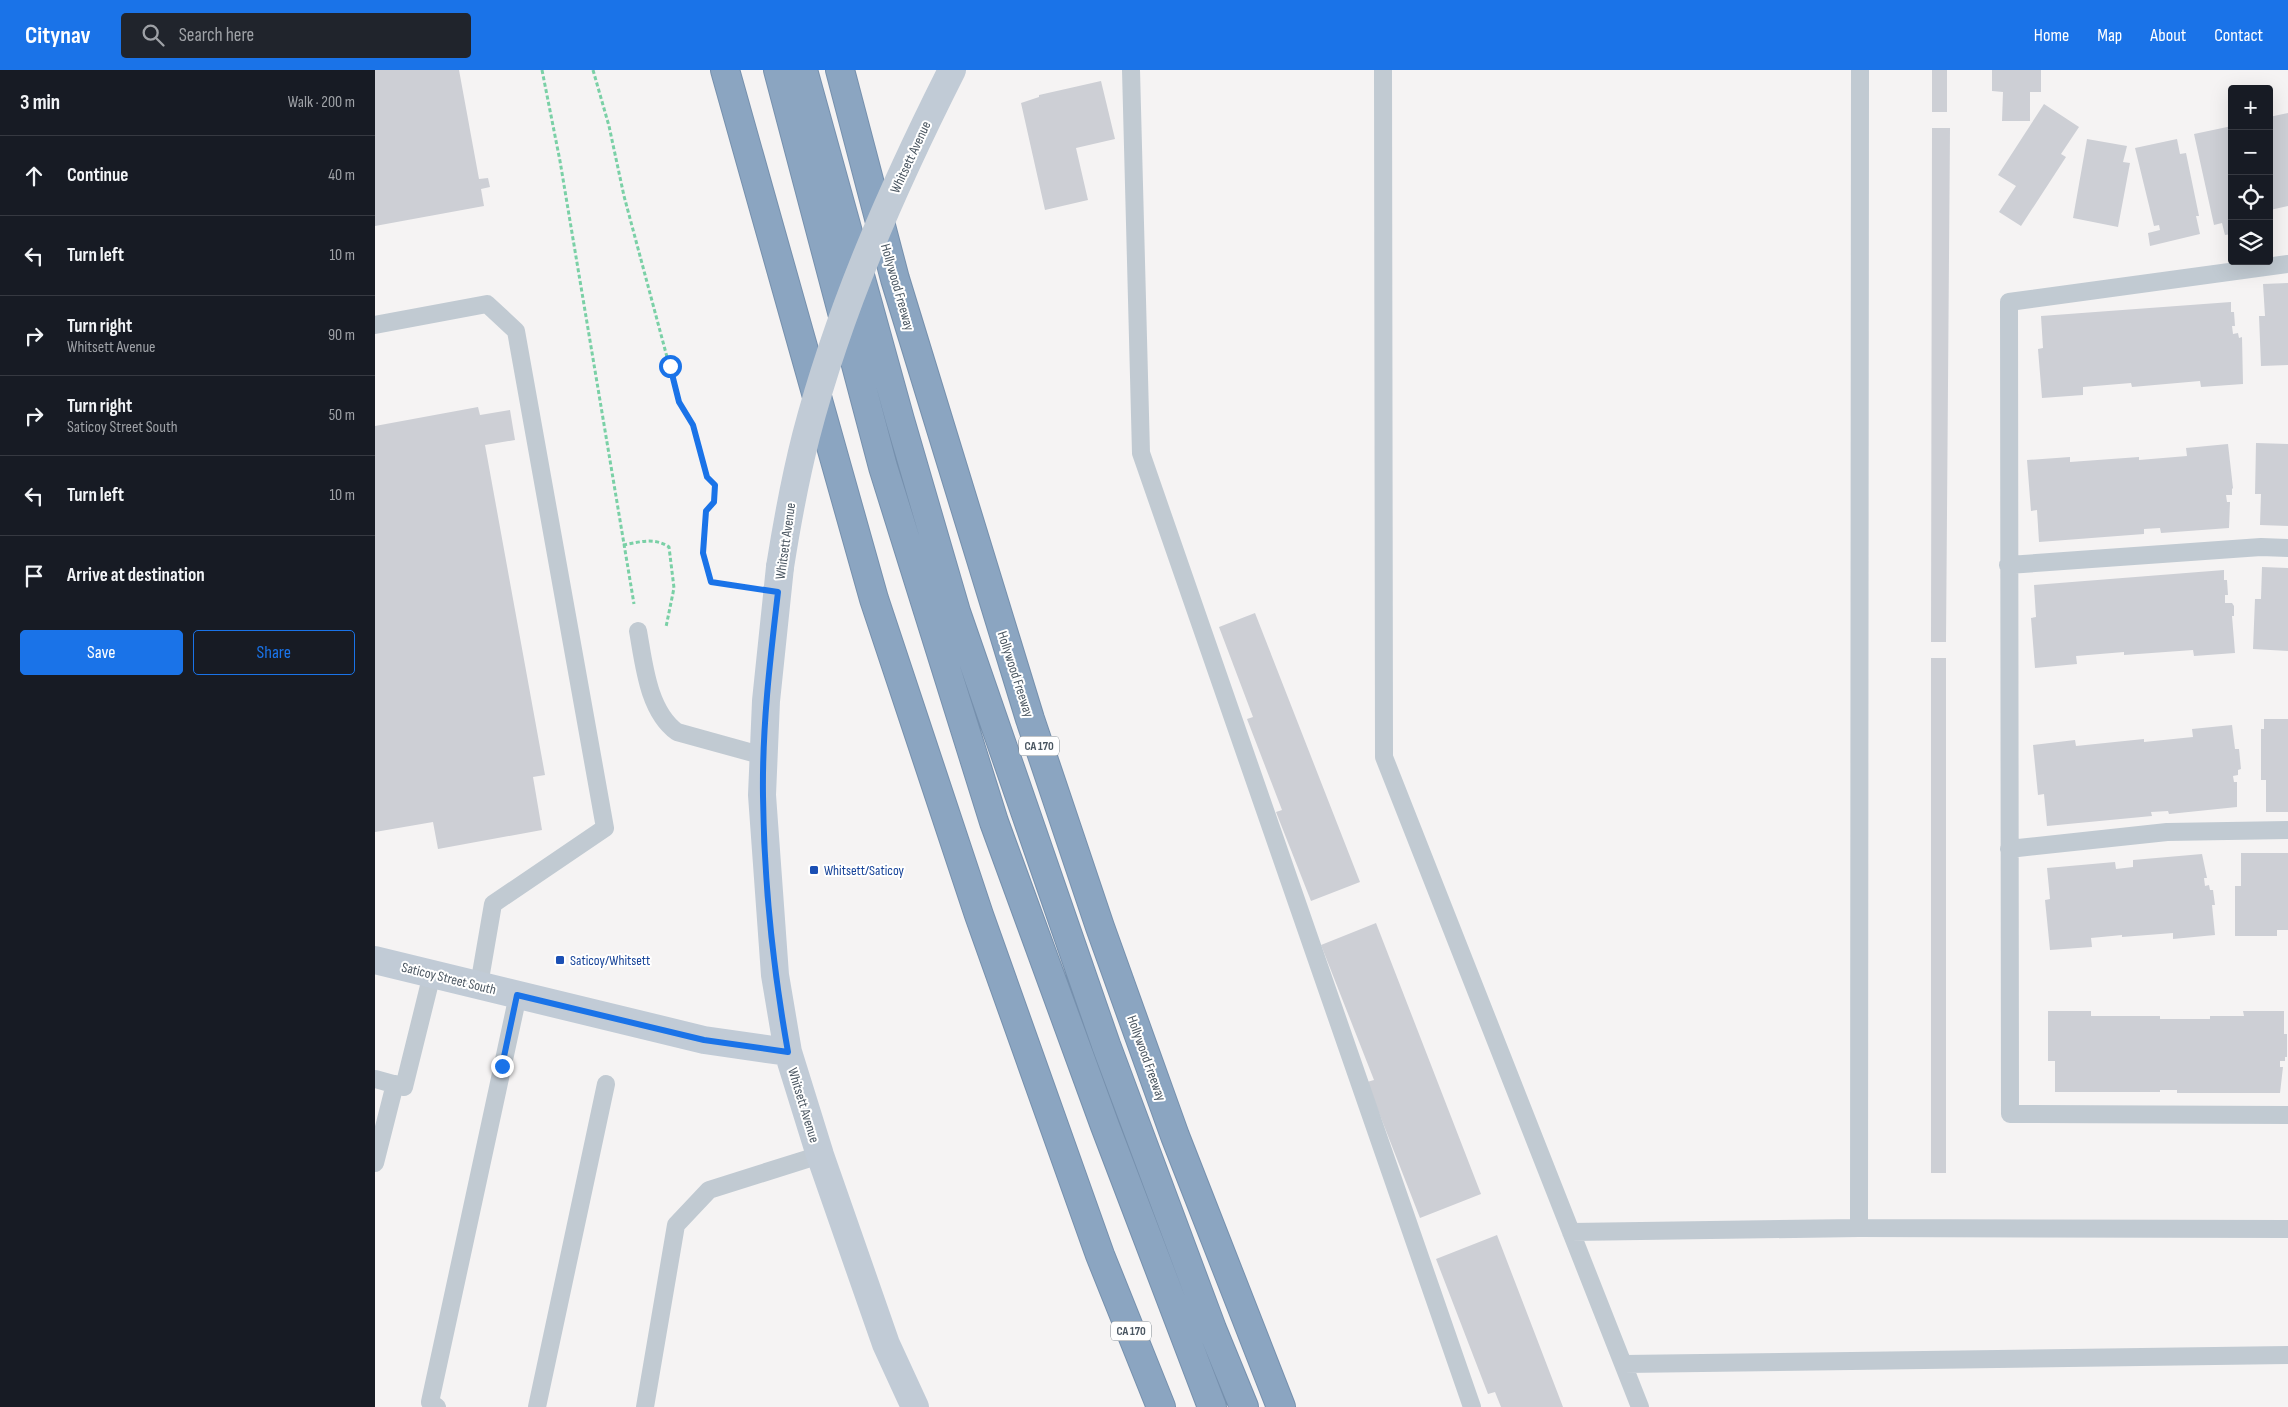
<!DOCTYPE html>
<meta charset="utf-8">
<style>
body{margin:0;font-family:"Sofia Sans Condensed",sans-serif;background:#20242c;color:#f1f3f6}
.controls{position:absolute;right:15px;top:15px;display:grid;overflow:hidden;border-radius:5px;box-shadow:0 5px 20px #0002}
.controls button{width:45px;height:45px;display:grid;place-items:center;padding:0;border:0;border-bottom:1px solid #363941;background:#171b24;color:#f1f3f6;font:25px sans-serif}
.stop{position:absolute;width:15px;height:15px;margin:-11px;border:4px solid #1a73e8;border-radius:50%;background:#fff}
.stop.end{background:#1a73e8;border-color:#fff;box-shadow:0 1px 5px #0008}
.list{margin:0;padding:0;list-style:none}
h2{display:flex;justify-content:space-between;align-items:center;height:65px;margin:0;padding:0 20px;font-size:21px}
h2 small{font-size:16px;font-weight:400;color:#9ea1a6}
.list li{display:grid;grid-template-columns:32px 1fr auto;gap:15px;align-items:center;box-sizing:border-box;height:80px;padding:0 20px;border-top:1px solid #363941}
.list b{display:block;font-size:19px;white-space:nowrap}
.list p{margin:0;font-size:16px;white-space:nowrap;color:#9ea1a6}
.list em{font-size:16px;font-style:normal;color:#9ea1a6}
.actions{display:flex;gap:10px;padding:15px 20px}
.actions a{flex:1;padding:11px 0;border:1px solid #1a73e8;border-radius:5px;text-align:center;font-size:18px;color:#1a73e8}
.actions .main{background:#1a73e8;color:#fff}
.icon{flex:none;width:28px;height:28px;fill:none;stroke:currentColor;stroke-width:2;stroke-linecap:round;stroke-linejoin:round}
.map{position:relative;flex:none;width:1913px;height:1337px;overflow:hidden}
header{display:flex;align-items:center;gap:30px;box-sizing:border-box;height:70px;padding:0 25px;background:#1a73e8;color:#fff}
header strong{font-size:24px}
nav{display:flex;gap:28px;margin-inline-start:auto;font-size:18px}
.search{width:350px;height:45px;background:#20242c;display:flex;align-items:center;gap:12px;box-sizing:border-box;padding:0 18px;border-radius:5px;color:#9ea1a6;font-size:19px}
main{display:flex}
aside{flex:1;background:#171b24}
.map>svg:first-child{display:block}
</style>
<header>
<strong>Citynav</strong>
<div class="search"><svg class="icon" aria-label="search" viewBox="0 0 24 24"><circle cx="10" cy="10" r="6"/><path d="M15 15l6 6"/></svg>Search here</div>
<nav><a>Home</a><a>Map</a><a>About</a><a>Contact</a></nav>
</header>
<main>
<aside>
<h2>3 min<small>Walk · 200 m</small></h2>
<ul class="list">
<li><svg class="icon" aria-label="ahead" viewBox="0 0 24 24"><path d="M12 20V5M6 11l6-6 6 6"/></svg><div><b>Continue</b></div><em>40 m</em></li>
<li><svg class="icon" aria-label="left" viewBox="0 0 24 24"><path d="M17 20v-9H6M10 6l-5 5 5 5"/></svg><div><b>Turn left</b></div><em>10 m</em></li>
<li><svg class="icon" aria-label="right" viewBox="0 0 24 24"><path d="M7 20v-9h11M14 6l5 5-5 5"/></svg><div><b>Turn right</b><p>Whitsett Avenue</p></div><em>90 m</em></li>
<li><svg class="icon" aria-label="right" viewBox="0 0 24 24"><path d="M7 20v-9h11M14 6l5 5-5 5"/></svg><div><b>Turn right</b><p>Saticoy Street South</p></div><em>50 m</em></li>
<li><svg class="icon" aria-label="left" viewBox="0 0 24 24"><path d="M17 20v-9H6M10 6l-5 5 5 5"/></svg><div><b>Turn left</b></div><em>10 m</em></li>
<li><svg class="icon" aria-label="arrive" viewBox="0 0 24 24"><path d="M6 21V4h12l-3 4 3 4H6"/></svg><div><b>Arrive at destination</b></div></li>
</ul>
<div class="actions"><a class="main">Save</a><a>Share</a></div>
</aside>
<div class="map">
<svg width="1913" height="1337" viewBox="0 0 1913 1337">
<rect width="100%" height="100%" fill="#f5f3f3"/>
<!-- building -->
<path fill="#cdcfd5" d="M0,0H84L104,109L113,108L115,117L106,119L109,136L0,156Z
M1557,0H1572V42H1557Z
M1617,0H1666V22H1655V51H1627L1628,22L1617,21Z
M726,11L740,69L701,78L713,130L670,140L646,33L664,27V25Z
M1669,34L1704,57L1686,84L1691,87L1646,156L1624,142L1641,116L1623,105Z
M1913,43V136L1895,140L1894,47Z
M1857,56V164L1850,165L1847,153L1839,155L1819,64Z
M1557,58H1575L1571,572H1556Z
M1712,69L1752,76L1748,92L1755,93L1743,157L1698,148Z
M1802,69L1805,84L1811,83L1824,146H1821L1825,164L1775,176L1773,163L1785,160L1784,155L1779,156L1760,78Z
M1913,213V295L1886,296L1884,246H1890L1888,214Z
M1856,232V242H1859L1860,256H1857L1858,264L1863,263L1864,268L1867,267L1868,314L1826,317L1825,311L1757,317L1756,313L1708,317V325L1667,328L1663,279L1668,278L1666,246Z
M103,337L105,345L135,340L140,370L110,375L170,705L158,707L167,760L63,779L58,752L0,762V356Z
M1881,373L1913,374V456L1885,455L1886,424H1880Z
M1853,374L1858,418L1857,419V425H1851L1852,432H1855L1854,458L1786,463L1785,458L1769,459V464L1664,472L1662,440L1656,441L1652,390L1695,387V392L1764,387V390L1812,386L1811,378Z
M1887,497L1913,498V581L1878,579L1880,529H1886Z
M1849,500V510H1852L1853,525H1850V533H1857L1859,536V546H1857L1860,583L1819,586L1818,580L1749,585V582L1701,586L1702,594L1660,598L1656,548L1661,547L1659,515Z
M880,543L985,812L936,831L901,742L907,740L872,649L878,647L844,557Z
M1556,588H1571V1103H1556Z
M1889,649H1913V742H1891V710H1886V659H1889Z
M1857,655L1860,679H1864L1866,699L1863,700V705L1858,706L1859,712H1862V737L1794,744L1793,741L1776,742L1777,746L1672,756L1669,724L1663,725L1658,675L1700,670L1701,676L1769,669V672L1818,667L1817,659Z
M1866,783H1913V860H1902V866H1860V816H1866Z
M1827,784L1832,808H1829L1830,816L1834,815L1835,820H1838L1840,835H1837L1840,865L1798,869V863L1747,867V865L1716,868L1717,877L1675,880L1670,830L1675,829L1672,798L1740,792L1741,799L1758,797V790Z
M1001,853L1106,1124L1045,1148L992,1012L999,1010L946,875Z
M1673,941H1716V946H1785V949H1835V946H1869L1868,941H1909V964H1912V987H1910V991H1905V997H1908L1905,1023H1802V1020H1785V1022H1680V991H1673Z
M1122,1165L1188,1337H1126L1120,1322L1113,1324L1061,1189Z"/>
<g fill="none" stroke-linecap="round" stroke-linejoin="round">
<!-- highway casing -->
<g stroke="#7690ad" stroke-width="30">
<path id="highway" d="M350,0L499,529L604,845L725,1185L786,1337
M403,0L508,397L619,752L730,1056L837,1337
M428,0L525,350L581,542L731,975L837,1259L869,1337
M465,0L520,209L655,649L725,857L800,1066L906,1337"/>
</g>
<!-- path -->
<path stroke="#7ad0a6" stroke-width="3" stroke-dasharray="4 2.5" stroke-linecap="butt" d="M167,0L185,91L259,534
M218,0L234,56L249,126L304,332L318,355L332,407L340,415L339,432L331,441L328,483L335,512L370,518
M248,475C265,472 279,467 294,477L299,518L291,557"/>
<!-- lane -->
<path stroke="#c1cad2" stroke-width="18" d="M756,0L766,383L1097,1337
M1008,0L1009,687L1265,1337
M1913,194L1634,232L1635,1044L1913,1045
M0,255L112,234L141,261L230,758L118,834L104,915
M1633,495L1886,477L1913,478
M263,561C269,594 273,641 302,662L389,686
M1634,779L1792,762L1913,760
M0,1009L29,1017L57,904
M0,1093L20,1014
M1484,1158L1485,0
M1196,1162L1484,1158L1913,1159
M1249,1294L1913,1285
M62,1337L55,1332L143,925
M162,1337L231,1014
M270,1337L301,1155L334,1120L445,1085"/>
<!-- secondary -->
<path stroke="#c1cbd6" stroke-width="28" d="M405,497L391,631L387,725L400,905L413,982L445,1085L511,1274L540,1337
M0,890L329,970L413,982"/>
<!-- highway -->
<use href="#highway" stroke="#8ba5c1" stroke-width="28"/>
<!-- secondary-bridge -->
<path stroke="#c1cbd6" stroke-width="28" d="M405,497C412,453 420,409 431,366C464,239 518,117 577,0"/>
</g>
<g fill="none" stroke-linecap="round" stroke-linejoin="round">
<!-- route -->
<path stroke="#1a73e8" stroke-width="6" d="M127,996L142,925L329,970L413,982C398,898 389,812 388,726C387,658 395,590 403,522L336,512L328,483L331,441L339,432L340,415L332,407L318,355L304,332L295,296"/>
</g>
<!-- markers -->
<g fill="#1a4fb4" stroke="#fff" stroke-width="2">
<rect x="434" y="795" width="10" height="10" rx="2.5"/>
<rect x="180" y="885" width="10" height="10" rx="2.5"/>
</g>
<g text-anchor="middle" stroke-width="4" stroke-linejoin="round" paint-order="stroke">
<!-- shield labels -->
<g fill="#fff" stroke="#808990" stroke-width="1">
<rect x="644" y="666.5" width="40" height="19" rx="4"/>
<rect x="736" y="1251.5" width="40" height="19" rx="4"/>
</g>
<g font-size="12" font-weight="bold" fill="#4a5661">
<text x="664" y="680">CA 170</text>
<text x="756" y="1265">CA 170</text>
</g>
<!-- street labels -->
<g font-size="14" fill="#4a5661" stroke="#fff">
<text transform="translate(535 87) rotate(-65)" y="5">Whitsett Avenue</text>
<text transform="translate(523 217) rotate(74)" y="5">Hollywood Freeway</text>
<text transform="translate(410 471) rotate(-82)" y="5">Whitsett Avenue</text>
<text transform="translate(641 604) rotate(72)" y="5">Hollywood Freeway</text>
<text transform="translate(74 908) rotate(14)" y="5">Saticoy Street South</text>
<text transform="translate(772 988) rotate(70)" y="5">Hollywood Freeway</text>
<text transform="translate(429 1035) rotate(73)" y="5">Whitsett Avenue</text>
</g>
<!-- transit labels -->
<g font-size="14" fill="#164399" stroke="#fff" text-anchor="start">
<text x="449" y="805">Whitsett/Saticoy</text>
<text x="195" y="895">Saticoy/Whitsett</text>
</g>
</g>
</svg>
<div class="controls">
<button>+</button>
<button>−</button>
<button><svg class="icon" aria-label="locate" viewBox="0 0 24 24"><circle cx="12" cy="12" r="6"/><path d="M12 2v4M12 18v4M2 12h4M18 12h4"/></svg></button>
<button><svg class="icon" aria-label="layers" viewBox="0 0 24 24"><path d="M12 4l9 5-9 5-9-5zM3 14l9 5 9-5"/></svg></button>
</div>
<div class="stop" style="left:295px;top:296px"></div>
<div class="stop end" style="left:127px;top:996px"></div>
</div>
</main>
